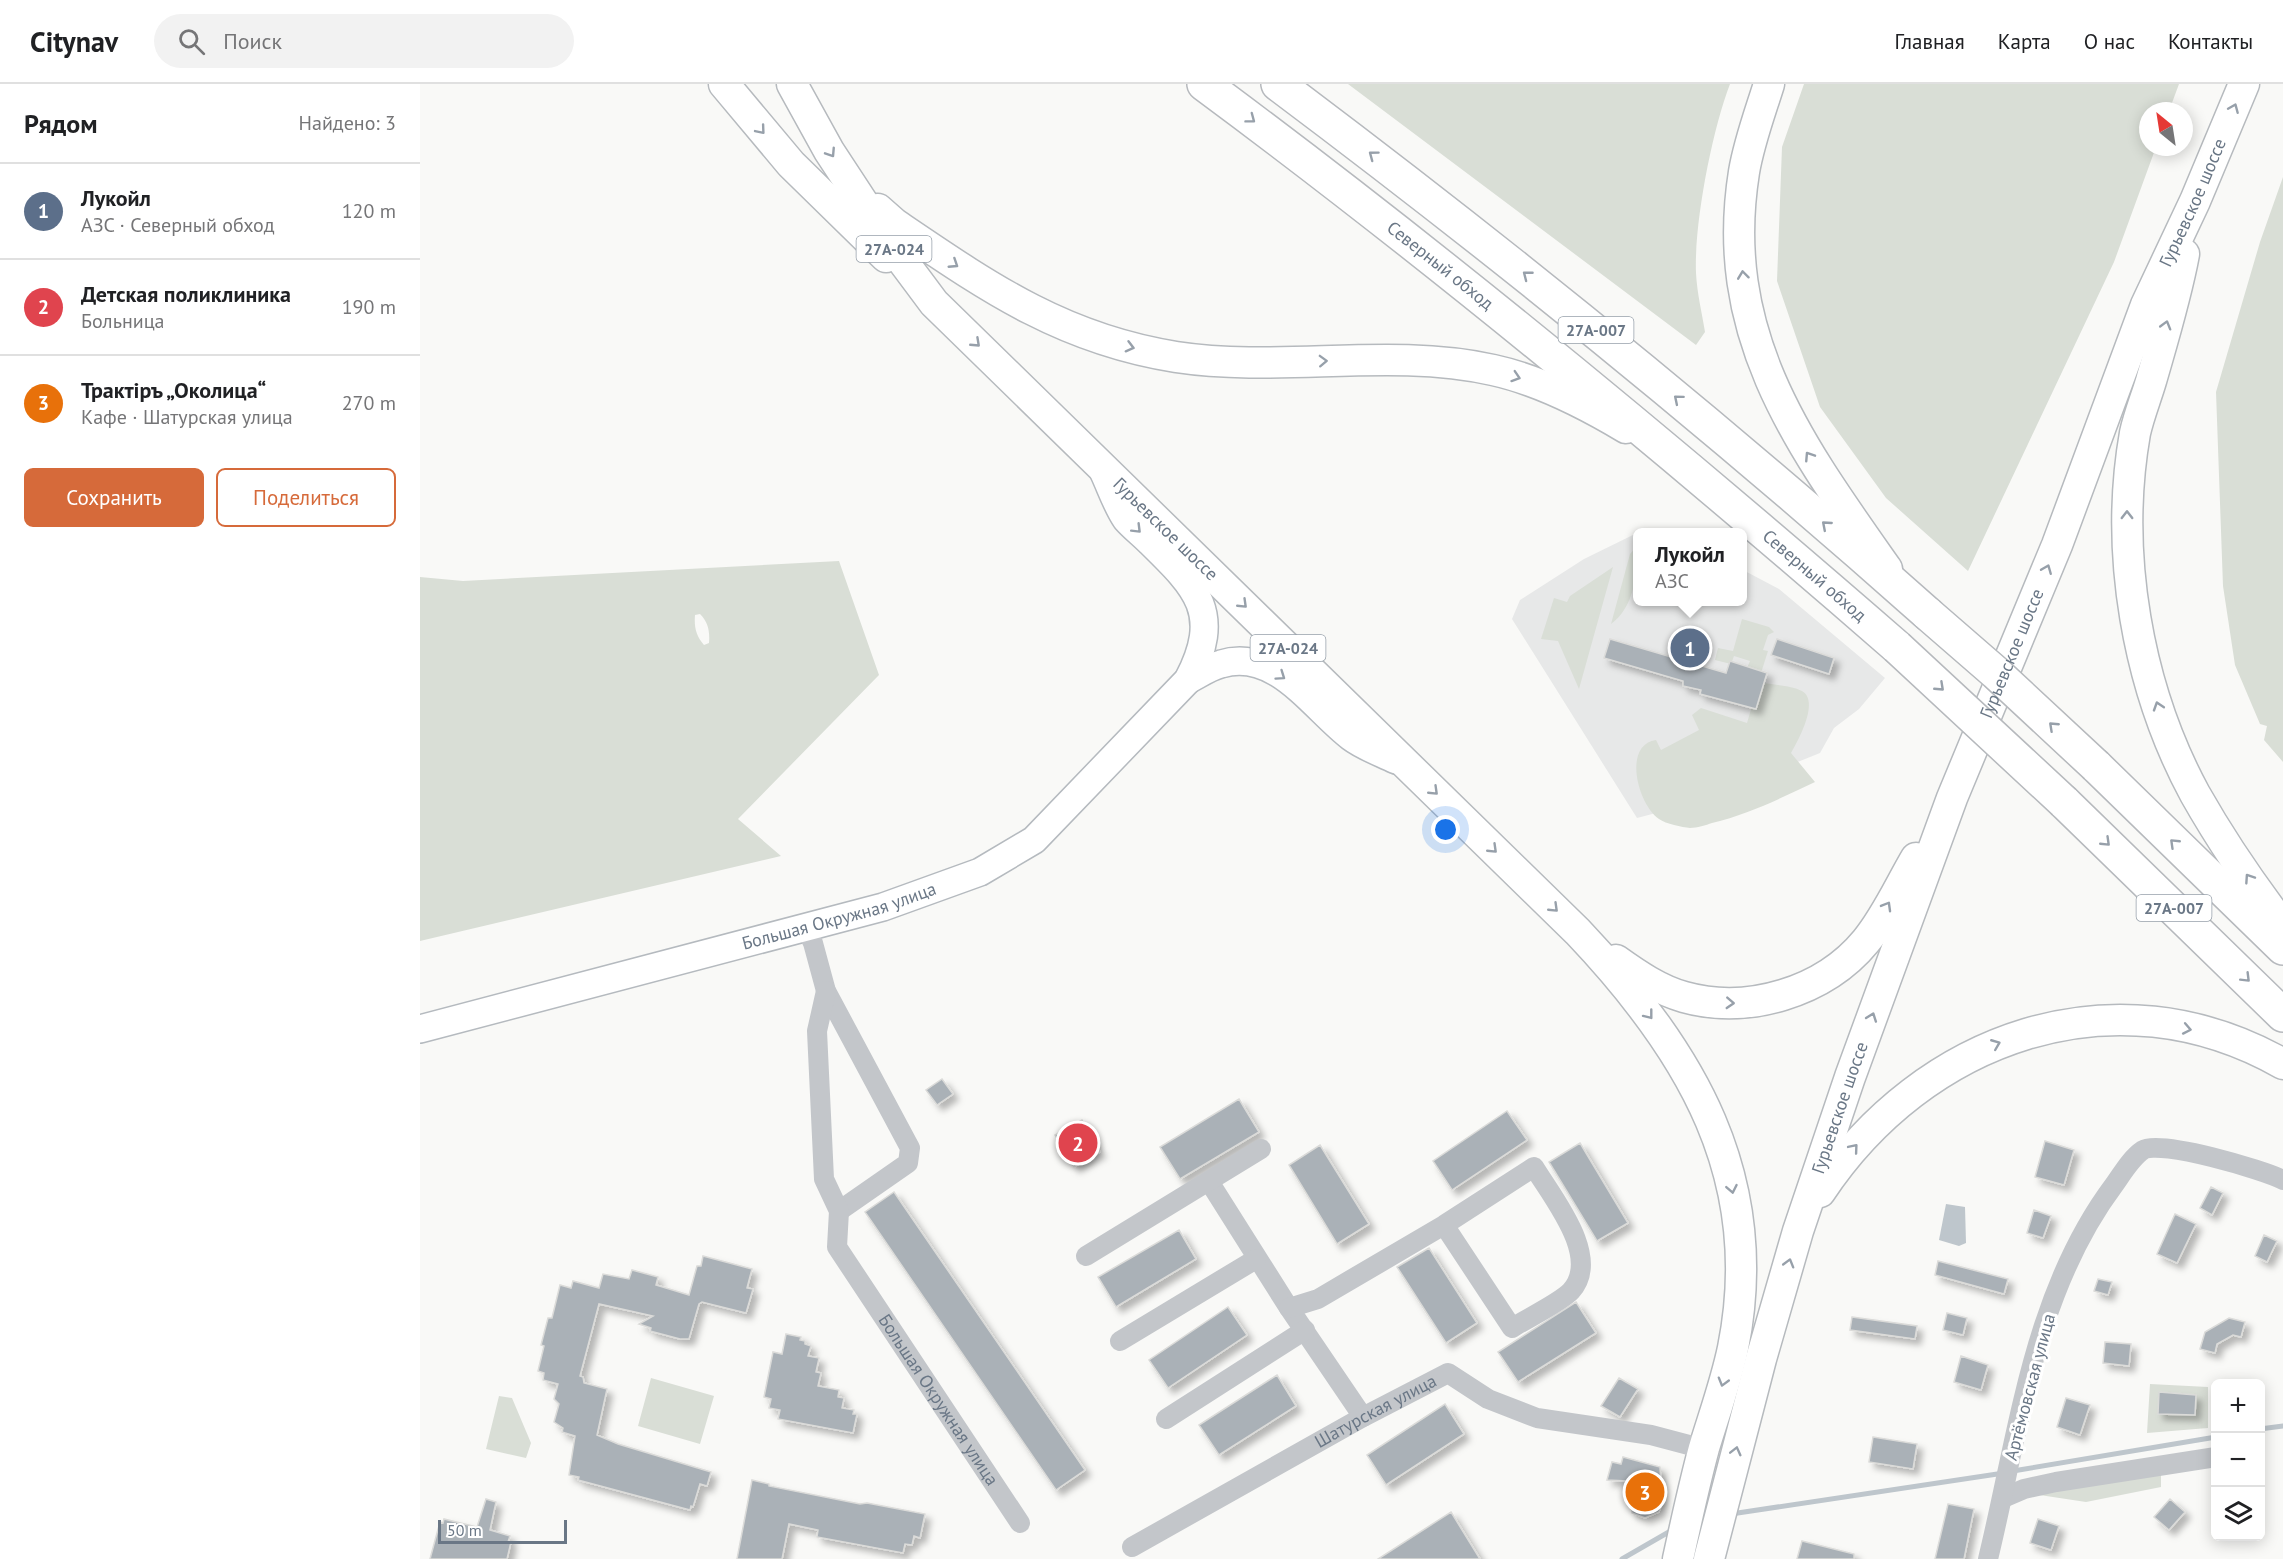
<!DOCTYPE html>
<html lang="ru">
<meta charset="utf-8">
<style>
body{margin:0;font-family:"PT Sans",sans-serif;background:#f2f2f2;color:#202124}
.controls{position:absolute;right:18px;bottom:18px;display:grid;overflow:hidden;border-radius:9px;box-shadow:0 3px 15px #0003}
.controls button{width:54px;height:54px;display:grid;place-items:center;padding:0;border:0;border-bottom:2px solid #e0e0e0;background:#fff;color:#202124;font:30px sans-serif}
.compass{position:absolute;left:1719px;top:18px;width:54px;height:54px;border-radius:50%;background:#fff;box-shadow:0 3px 15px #0003;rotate:330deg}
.scale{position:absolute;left:18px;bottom:15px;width:129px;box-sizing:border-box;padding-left:6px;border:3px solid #6a7786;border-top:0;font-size:16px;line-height:21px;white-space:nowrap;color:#6a7786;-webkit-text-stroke:4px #fff;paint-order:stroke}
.you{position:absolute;left:1026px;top:746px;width:21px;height:21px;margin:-15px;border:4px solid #fff;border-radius:50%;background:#1a73e8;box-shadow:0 0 0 9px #1a73e833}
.badge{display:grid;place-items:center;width:39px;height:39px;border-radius:50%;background:#d66a3a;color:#fff;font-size:20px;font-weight:700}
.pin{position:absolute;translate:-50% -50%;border:3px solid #fff;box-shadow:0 2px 6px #0006}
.popup{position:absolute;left:1213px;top:444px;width:114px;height:78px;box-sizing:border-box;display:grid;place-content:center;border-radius:9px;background:#fff;filter:drop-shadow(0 2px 4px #0005);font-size:20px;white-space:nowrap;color:#757577}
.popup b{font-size:22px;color:#202124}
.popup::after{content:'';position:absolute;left:50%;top:100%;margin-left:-12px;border:12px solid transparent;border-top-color:#fff}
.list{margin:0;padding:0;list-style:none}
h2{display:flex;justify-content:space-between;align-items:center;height:78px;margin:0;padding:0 24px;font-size:26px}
h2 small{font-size:20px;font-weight:400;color:#757577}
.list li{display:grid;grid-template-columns:39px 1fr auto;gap:18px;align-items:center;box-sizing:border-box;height:96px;padding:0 24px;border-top:2px solid #e0e0e0}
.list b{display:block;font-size:22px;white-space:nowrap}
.list p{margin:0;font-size:20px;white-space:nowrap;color:#757577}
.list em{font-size:20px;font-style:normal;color:#757577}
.actions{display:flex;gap:12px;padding:18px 24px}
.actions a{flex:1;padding:14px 0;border:2px solid #d66a3a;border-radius:9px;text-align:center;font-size:21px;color:#d66a3a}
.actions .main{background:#d66a3a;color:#fff}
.icon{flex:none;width:33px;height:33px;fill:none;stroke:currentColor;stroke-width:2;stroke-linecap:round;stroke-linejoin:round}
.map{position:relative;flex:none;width:1863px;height:1475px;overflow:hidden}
header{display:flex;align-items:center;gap:36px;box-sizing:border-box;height:84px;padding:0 30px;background:#fff;border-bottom:2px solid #e0e0e0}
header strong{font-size:28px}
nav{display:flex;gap:33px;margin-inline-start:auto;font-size:21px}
.search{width:420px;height:54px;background:#f2f2f2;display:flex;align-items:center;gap:15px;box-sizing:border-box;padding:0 21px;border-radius:33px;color:#757577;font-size:22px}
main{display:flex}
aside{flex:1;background:#fff}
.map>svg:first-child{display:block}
</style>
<header>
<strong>Citynav</strong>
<div class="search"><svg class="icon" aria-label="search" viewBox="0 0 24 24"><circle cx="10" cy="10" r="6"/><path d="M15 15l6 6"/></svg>Поиск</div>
<nav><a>Главная</a><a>Карта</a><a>О нас</a><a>Контакты</a></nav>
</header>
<main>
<aside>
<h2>Рядом<small>Найдено: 3</small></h2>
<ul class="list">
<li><span class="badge" style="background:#5c6f8a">1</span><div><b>Лукойл</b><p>АЗС · Северный обход</p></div><em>120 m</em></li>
<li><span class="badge" style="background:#e0444e">2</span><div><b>Детская поликлиника</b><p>Больница</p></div><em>190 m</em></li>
<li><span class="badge" style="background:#e8710a">3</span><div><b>Трактiръ „Околица“</b><p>Кафе · Шатурская улица</p></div><em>270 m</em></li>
</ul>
<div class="actions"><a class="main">Сохранить</a><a>Поделиться</a></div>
</aside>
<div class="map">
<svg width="1863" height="1475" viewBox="0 0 1863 1475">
<defs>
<filter id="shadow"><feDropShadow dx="5.5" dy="5.5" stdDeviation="3" flood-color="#0004"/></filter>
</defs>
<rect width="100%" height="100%" fill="#f9f9f7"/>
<!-- built -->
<path fill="#e7e8e8" d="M1217,449L1218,518H1322L1323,486L1359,505L1465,594L1439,625L1414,644L1400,669L1278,718L1217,734L1092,535L1100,516L1164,475Z"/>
<!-- green -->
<path fill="#d9ded6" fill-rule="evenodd" d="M928,0H1310C1292,47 1274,139 1276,189C1277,209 1282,229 1285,248L1276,261Z
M1384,0H1759L1749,27H1728V63H1736L1694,178L1548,487L1466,414L1400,323L1357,197L1362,63Z
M1863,93V678L1844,656L1847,642L1840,640L1815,581L1803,502L1796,308L1840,158Z
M1217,462C1218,489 1214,524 1191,540L1210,470Z
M419,477L459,591L318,735L361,772L0,857V493L43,497ZM280,530C288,538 290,547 289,559L284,561C276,552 274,543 275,531Z
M1193,483L1159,605L1138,557L1121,555L1134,514L1147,518L1150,512Z
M1322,535L1349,543L1354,548L1348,551L1343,566L1348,567L1341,589L1327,584L1330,577L1314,572L1311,580L1295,576L1298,564L1313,567Z
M1339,598C1352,601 1371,601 1382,607C1400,617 1378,657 1371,669L1395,698C1361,714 1329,730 1292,739C1286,741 1277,744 1270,744C1262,743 1246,740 1239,735C1218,721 1202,661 1236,656L1241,666L1279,646L1272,631L1281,624L1327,639Z
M231,1294L294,1312L280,1360L218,1342Z
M1730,1300L1788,1303V1344L1727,1349Z
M79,1312L92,1314L111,1359L106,1374L66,1365Z
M1741,1382V1403L1666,1418L1613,1410Z"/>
<!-- water -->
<path fill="#bec6cc" d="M1526,1120L1545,1123L1546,1159L1539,1162L1519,1156Z"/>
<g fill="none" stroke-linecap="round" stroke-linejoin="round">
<!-- stream -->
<path stroke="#bec6cc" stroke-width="5" d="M1840,1345L1863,1342
M1593,1387L1796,1353
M1311,1430L1584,1389
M1202,1475L1254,1445"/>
</g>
<!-- building -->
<path fill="#aab1b7" stroke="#dbdbd9" stroke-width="1.5" filter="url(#shadow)" d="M1190,555L1306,589L1310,577L1347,589L1336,625L1280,610L1281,606L1263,602V597L1184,574Z
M1357,555L1414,574L1409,590L1351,571Z
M522,995L533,1010L517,1021L506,1006Z
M819,1015L839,1048L760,1095L740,1063Z
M1087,1027L1107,1056L1032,1106L1013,1077Z
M662,1036L680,1068L654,1083L635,1051Z
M1625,1057L1654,1066L1644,1101L1615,1093Z
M1160,1059L1208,1139L1177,1157L1129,1078Z
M900,1061L949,1140L917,1160L869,1081Z
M1791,1103L1803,1109L1792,1131L1780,1124Z
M474,1108L665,1386L636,1406L445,1128Z
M1614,1126L1631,1132L1623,1154L1607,1149Z
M1755,1130L1776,1140L1757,1179L1737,1170Z
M759,1146L776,1175L696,1223L678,1193Z
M1844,1151L1857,1157L1847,1178L1835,1172Z
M1009,1164L1057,1239L1026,1259L977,1183Z
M283,1172L332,1185L327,1204L333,1205L326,1229L282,1218L279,1220L269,1255H260L230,1247L231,1244L219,1240L233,1232L179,1220L160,1292L163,1293L164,1299L187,1305L177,1351L198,1360L291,1388L287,1402L280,1400L273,1423L271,1422L270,1426L158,1396L159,1393L149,1391L155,1352L142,1348L143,1344L134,1338L139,1320L134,1315L138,1300L123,1296L124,1289L118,1287L124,1262L121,1261L128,1234H132L140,1201L151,1204L153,1197L179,1204L183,1190L209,1195L212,1186L238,1193L236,1201L269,1211L277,1182H281Z
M1518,1177L1588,1195L1584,1210L1515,1191Z
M1678,1195L1692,1198L1688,1211L1674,1207Z
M1156,1218L1176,1249L1098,1298L1078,1268Z
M808,1223L827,1251L748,1304L729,1276Z
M1527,1229L1547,1234L1543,1251L1523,1246Z
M1432,1233L1497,1242L1495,1255L1430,1246Z
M1809,1234L1825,1238L1821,1253L1813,1251L1797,1260L1795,1269L1780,1265L1785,1248Z
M366,1250L381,1253L380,1256L385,1257V1260L391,1262L388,1272L399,1274L396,1288L401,1289L398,1302L419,1306L418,1313L424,1314L422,1324L434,1326L433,1330H437L433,1349L358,1335L360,1326L349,1324L351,1315L344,1313L353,1268L362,1270Z
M1685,1258L1711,1260L1709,1282L1683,1279Z
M1541,1272L1568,1281L1561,1306L1534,1298Z
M857,1291L876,1322L799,1371L779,1341Z
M1199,1294L1218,1305L1200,1333L1181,1322Z
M1739,1308L1776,1311L1775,1331L1738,1330Z
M1646,1314L1670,1321L1660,1351L1637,1343Z
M1025,1320L1044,1350L966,1401L947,1371Z
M1453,1353L1497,1360L1493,1385L1449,1378Z
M1203,1373L1240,1383L1242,1419L1239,1428L1225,1434L1212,1429L1207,1397L1187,1396L1192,1378L1201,1380Z
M332,1396L349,1400V1402L440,1420L447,1419L505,1430L500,1454L494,1452L492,1461L485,1460L483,1469L397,1453L398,1446L369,1440L362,1475H317Z
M66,1415L76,1418L70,1446L90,1452L88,1458H91L87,1475H10L20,1438L23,1439L24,1435L57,1443Z
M1750,1415L1765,1428L1749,1446L1734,1433Z
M1528,1420L1554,1425L1544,1475H1515Z
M1031,1428L1060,1475H958Z
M1618,1435L1639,1442L1631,1466L1610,1459Z
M1382,1457L1434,1470V1475H1377Z"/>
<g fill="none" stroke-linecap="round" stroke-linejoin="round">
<!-- secondary casing -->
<g stroke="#b5babf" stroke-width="30">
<g id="secondary">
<path d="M768,596C778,591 789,583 801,580C856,563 894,625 931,653C944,663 962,669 976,676"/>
<path id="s3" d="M0,945L463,823L560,788L614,756L768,596C803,529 777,504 730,458C722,450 713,443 706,435C697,422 691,404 684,389"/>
</g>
</g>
<!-- primary casing -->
<g stroke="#b6babe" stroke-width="33">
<g id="primary">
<path d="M304,0L371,80L466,173"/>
<path id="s4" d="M372,0L409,67L470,160L514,219L1158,848C1271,967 1347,1094 1313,1264C1306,1298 1294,1331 1284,1364C1274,1401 1266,1438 1258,1475"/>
<path d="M1349,0C1340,29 1329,58 1324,88C1298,251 1379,360 1467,485"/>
<path d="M458,125L475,140C568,203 642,255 756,273C861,289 969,263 1073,286C1119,296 1166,320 1206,344"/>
<path d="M1764,170C1756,213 1743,255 1731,297C1726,314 1719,331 1715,349C1694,468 1717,603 1775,710C1801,756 1831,800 1863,842"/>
<path d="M1196,876C1217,891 1239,906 1264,913C1328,931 1404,908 1446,857C1466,833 1480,801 1496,774"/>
<path d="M1400,1108C1503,953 1694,884 1863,980"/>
<path id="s5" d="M1289,1475L1341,1275L1378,1147L1430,993L1532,714L1637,461L1726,221L1775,117L1824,0"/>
</g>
</g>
<!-- highway casing -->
<g stroke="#b6b9bd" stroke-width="36">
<g id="highway">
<path id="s6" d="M784,0C1023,177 1253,368 1477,563"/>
<path d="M858,0C1082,168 1299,344 1508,530"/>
<path d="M1676,682L1863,864"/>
<path d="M1644,718L1863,931"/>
</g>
</g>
<!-- street -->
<g stroke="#c3c6ca" stroke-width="20">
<path d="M385,842L393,859L406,907L490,1064L488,1079L419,1127"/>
<path id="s1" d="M406,907L397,947L404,1095L419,1127L417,1163L600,1439"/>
<path d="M790,1099L869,1224L943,1333"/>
<path d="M666,1172L841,1065"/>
<path d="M869,1224L898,1215L1024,1141L1114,1083C1132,1113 1182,1173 1151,1207C1141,1218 1106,1235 1092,1244L1024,1141"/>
<path d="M700,1257L836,1175"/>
<path d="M746,1335L885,1246"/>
<path d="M1583,1414L1604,1405L1636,1398L1796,1373"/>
<path id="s2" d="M712,1463L943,1333L1028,1289L1068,1315L1117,1334L1231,1351L1284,1365"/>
<path d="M1568,1475C1599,1348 1613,1209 1694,1101C1702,1090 1711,1074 1723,1066C1739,1055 1844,1086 1863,1096"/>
</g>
<!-- secondary -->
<use href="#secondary" stroke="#fff" stroke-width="27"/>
<!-- primary -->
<use href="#primary" stroke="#fff" stroke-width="30"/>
<!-- highway -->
<use href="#highway" stroke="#fff" stroke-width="33"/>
<!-- highway-bridge casing -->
<g stroke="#b6b9bd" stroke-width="36" stroke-linecap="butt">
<path id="highway-bridge" d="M1508,530L1576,589L1676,682
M1477,563L1644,718"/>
</g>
<!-- highway-bridge -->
<use href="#highway-bridge" stroke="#fff" stroke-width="33"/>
</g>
<!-- one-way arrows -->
<defs><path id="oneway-chevron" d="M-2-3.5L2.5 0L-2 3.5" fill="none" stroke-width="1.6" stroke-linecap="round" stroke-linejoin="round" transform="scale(1.5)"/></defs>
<g stroke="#97a0aa">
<use href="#oneway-chevron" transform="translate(1814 24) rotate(-67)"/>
<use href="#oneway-chevron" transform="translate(831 35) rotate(37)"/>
<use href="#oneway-chevron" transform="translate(341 46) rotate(50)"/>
<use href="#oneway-chevron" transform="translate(411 69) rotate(57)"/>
<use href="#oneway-chevron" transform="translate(953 71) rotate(-143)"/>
<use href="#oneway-chevron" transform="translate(534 180) rotate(33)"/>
<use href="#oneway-chevron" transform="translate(1107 191) rotate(-142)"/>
<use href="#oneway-chevron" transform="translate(1323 191) rotate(-97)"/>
<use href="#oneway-chevron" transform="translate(1746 241) rotate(-74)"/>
<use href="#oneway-chevron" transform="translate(556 259) rotate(43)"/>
<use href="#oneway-chevron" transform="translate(710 263) rotate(15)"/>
<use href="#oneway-chevron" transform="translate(903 277) rotate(-2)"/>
<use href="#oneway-chevron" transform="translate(1096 293) rotate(18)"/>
<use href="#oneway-chevron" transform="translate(1258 315) rotate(-140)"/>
<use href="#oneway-chevron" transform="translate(1389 372) rotate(-123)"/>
<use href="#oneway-chevron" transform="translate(1707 431) rotate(-90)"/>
<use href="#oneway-chevron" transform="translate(1406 441) rotate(-139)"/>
<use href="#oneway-chevron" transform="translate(717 445) rotate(45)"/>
<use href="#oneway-chevron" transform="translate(1627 485) rotate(-68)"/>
<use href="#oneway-chevron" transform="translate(823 520) rotate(44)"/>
<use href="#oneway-chevron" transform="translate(861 592) rotate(35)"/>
<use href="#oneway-chevron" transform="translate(1520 603) rotate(43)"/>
<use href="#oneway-chevron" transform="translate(1738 622) rotate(-108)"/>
<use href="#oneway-chevron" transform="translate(1633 642) rotate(-137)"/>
<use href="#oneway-chevron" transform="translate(1014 707) rotate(44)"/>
<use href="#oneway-chevron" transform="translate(1686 758) rotate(44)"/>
<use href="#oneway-chevron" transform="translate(1754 759) rotate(-136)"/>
<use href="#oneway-chevron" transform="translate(1073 765) rotate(44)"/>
<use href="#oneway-chevron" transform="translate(1829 794) rotate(-124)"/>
<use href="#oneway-chevron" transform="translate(1467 822) rotate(-60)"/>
<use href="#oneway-chevron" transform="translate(1134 824) rotate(44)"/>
<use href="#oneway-chevron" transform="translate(1826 894) rotate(45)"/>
<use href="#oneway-chevron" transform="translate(1310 919) rotate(3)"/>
<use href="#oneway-chevron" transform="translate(1229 931) rotate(52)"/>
<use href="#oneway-chevron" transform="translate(1452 933) rotate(-70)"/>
<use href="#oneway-chevron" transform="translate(1767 945) rotate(11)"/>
<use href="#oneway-chevron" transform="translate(1576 960) rotate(-22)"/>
<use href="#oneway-chevron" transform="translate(1434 1064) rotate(-50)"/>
<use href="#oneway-chevron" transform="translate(1312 1105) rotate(79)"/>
<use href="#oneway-chevron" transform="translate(1369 1179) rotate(-74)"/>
<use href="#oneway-chevron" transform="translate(1303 1298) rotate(106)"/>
<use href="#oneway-chevron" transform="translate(1316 1367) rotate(-76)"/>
</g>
<g text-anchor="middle" stroke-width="6" stroke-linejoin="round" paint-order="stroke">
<!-- shield labels -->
<g fill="#fff" stroke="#97a0aa" stroke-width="1.5">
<rect x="436.5" y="152" width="75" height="26" rx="4.5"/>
<rect x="1138.5" y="233" width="75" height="26" rx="4.5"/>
<rect x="830.5" y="551" width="75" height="26" rx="4.5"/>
<rect x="1716.5" y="811" width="75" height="26" rx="4.5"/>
</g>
<g font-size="16" font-weight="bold" fill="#6a7786">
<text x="474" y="171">27А-024</text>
<text x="1176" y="252">27А-007</text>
<text x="868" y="570">27А-024</text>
<text x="1754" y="830">27А-007</text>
</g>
<!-- street labels -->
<g font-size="18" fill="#6a7786" stroke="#fff">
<text dy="6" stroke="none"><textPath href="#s5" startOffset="1442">Гурьевское шоссе</textPath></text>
<text dy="6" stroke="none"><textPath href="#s6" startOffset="298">Северный обход</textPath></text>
<text dy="6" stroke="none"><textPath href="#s4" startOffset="585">Гурьевское шоссе</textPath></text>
<text dy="6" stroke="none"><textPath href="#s6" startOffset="784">Северный обход</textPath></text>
<text dy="6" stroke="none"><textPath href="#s5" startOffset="956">Гурьевское шоссе</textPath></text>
<text dy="6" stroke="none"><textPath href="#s3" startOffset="434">Большая Окружная улица</textPath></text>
<text dy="6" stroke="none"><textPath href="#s5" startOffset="470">Гурьевское шоссе</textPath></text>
<text transform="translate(1610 1303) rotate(-75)" y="6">Артёмовская улица</text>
<text dy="6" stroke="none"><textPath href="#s1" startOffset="444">Большая Окружная улица</textPath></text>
<text dy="6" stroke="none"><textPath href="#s2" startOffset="279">Шатурская улица</textPath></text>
</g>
</g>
</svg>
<div class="controls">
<button>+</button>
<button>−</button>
<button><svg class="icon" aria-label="layers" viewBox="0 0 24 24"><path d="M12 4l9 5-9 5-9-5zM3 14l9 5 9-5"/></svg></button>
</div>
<svg class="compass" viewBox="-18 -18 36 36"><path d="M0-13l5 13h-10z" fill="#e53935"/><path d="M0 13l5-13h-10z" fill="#757577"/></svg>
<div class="scale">50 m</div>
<div class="you"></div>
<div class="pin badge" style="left:1270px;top:564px;background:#5c6f8a">1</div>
<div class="popup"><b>Лукойл</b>АЗС</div>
<div class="pin badge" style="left:658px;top:1059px;background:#e0444e">2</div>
<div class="pin badge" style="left:1225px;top:1408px;background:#e8710a">3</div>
</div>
</main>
